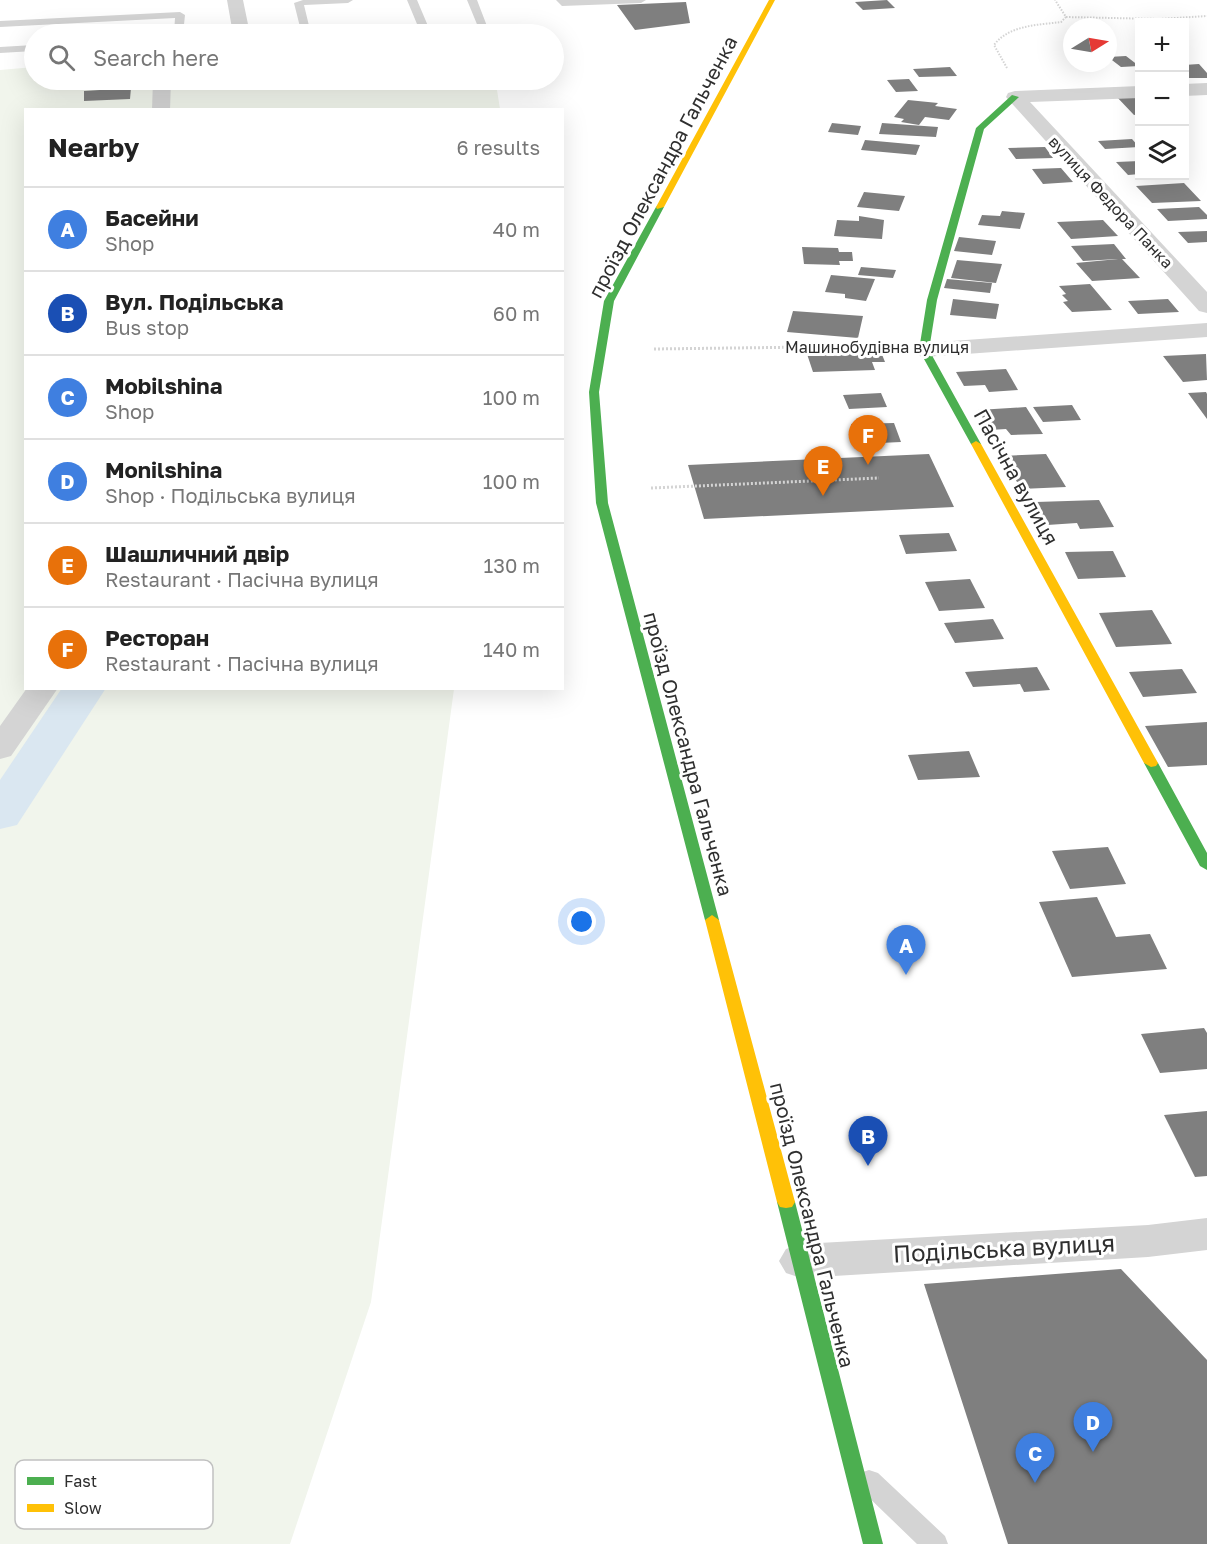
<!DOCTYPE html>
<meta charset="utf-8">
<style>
body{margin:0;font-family:"Golos Text",sans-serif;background:#f6f6f6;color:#222}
.controls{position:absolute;right:18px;top:18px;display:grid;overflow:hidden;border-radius:0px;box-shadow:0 6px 24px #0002}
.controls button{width:54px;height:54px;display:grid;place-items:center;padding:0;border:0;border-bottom:2px solid #e0e0e0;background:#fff;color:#222;font:30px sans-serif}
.compass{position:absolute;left:1063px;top:18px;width:54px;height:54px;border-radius:50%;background:#fff;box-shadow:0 6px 24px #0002;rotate:79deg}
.you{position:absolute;left:582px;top:922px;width:21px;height:21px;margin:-15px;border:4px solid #fff;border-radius:50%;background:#1a73e8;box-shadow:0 0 0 9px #1a73e833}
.badge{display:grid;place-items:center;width:39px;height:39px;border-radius:50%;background:#1a73e8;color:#fff;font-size:20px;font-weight:700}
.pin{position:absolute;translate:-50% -50px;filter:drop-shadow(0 2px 3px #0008)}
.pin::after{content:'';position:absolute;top:32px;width:21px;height:18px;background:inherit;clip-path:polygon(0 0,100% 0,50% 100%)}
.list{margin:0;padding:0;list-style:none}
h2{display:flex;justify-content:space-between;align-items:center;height:78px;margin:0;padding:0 24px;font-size:26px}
h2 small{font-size:20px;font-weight:400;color:#767676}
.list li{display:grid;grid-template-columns:39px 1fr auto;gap:18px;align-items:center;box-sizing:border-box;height:84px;padding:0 24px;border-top:2px solid #e0e0e0}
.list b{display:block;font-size:22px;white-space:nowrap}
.list p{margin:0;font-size:20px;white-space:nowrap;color:#767676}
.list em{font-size:20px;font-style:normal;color:#767676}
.icon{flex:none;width:33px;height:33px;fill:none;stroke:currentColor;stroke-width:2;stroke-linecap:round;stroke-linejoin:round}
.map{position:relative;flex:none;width:1207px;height:1544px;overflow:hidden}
.search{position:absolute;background:#fff;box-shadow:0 6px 24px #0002;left:24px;top:24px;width:540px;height:66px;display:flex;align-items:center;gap:15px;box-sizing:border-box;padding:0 21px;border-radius:33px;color:#767676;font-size:22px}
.panel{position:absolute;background:#fff;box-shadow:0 6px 24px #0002;left:24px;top:108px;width:540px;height:582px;border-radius:0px}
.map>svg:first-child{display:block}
</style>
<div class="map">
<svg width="1207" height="1544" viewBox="0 0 1207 1544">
<rect width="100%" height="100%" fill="#fff"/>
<!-- green -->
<path fill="#f1f5ec" d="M34,67V80H491L497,90L500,109L26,110V688L454,689L371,1302L290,1544H0V70Z"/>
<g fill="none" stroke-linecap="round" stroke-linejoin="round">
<!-- canal -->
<path fill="#dae7f1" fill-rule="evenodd" d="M62,688H106L17,825L0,829V780Z"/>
</g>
<!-- building -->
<path fill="#7f7f7f" d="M887,0L895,8L863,10L855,2Z
M686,2L690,23L635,30L617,5Z
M1126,56L1139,66L1121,67L1108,57Z
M1199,64L1207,73V78H1186L1184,65Z
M950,67L957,76L919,77L913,69Z
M909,79L918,91L896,92L887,80Z
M131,88L130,99L84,101V91Z
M1140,94V114L1134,115L1115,95Z
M908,100L938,103L935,106L957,109L949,120L925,117L919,125L901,122L904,119L894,117Z
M832,123L861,126L858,135L828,132Z
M882,123L938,127L936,137L879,134Z
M1132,139L1139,147L1105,149L1098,141Z
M865,140L920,145L916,155L861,150Z
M1045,147L1053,158L1016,159L1008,148Z
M1140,161V174L1128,175L1116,162Z
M1061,168L1073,182L1043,184L1032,169Z
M1184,183L1201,201L1152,203L1136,186Z
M864,192L905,196L899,211L857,207Z
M1199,207L1207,215V219L1168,221L1157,209Z
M1002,211L1025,213L1020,229L978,225L982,215L1000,216Z
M859,216L884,220L882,239L834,236L837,220L859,221Z
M1103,220L1118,236L1071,239L1057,222Z
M1207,231V242L1188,243L1178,232Z
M959,237L996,241L992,255L954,251Z
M1114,244L1126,259H1122L1140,278L1092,281L1076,263L1118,259L1083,261L1071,246Z
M802,247L838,248L839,252H852L853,261H839L840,265L804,264Z
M957,260L1002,264L996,283L951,278Z
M861,267L896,270L893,278L858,275Z
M831,275L875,279L866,301L845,298V294L825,292Z
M947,279L992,283L990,293L944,288Z
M1090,284L1112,310L1072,312L1063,302L1068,301L1062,295L1066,294L1059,286Z
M953,299L999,304L996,319L950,315Z
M1168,299L1179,312L1138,314L1128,301Z
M793,311L863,316L858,338L787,332Z
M881,352L885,362H872L875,370L813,372L807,354Z
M1206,354L1207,380L1183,382L1163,356Z
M1006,369L1018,390L989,392L985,385L964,386L956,372Z
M1206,392L1207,394V419L1188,393Z
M881,393L887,407L849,409L843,395Z
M1072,405L1081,420L1043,422L1033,407Z
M1026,407L1043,434L1011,435L1006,429L990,430L978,410Z
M894,423L901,442L858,444L851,424Z
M929,454L954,507L704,519L688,465Z
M1046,454L1066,487L1021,489L1002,456Z
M1099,500L1114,527L1080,529L1077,523L1047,525L1036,502Z
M949,533L957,551L906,554L899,535Z
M1113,551L1126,577L1078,579L1065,552Z
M970,579L985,608L939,611L925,582Z
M1152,610L1172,644L1116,647L1099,613Z
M993,619L1004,639L955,643L944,623Z
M1037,667L1050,690L1024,692L1020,684L973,687L965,672Z
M1182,669L1197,693L1143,697L1129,672Z
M1207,722V765L1168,767L1145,726Z
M969,751L980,777L918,780L908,755Z
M1108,847L1126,884L1070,889L1052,851Z
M1097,897L1116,937L1150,934L1167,969L1072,977L1039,902Z
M1204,1028L1207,1033V1069L1160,1073L1141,1034Z
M1207,1111V1176L1195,1177L1164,1115Z
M1121,1269L1207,1360V1544H1008L924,1284Z"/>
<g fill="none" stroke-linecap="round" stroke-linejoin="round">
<!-- path-far1 -->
<path stroke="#d4d4d4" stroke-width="2" stroke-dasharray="1.5 1.5" stroke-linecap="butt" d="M1066,17L1159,19L1207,16
M1007,68L994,45C1009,25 1038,25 1061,22L1066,17L1055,0"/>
<!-- path -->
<path stroke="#d4d4d4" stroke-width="3" stroke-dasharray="2 2" stroke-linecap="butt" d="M654,349L890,346
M651,488L879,478"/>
<!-- lane -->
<path fill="#d4d4d4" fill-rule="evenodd" d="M303,0H353L348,3L304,5L310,30L417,24L407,0H417L428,26L423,29L292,34L293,32L301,31L294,3Z
M467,0H477L490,34H481Z
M556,0H646L641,3L562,6Z
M180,12L185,15L183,34H174L175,18L0,27V21Z
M34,45V51L0,53V47Z
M869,1470L878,1473L945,1536L948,1544H917L860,1489L856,1481L860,1473Z"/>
<!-- street -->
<path fill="#d4d4d4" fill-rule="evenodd" d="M227,0H243L250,34H233Z
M153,80H171L170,110H152Z
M1207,83V95L1184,96V84Z
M1140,86V98L1030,102L1207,292V313L1199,311L1006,97L1008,93L1015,91Z
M1207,323V337L924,357L915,355L912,350L915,345L924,343Z
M27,688H58L11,756L0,759V726Z
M1207,1218V1250L1148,1257L801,1278L786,1273L779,1261L786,1249L801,1244L1148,1225Z"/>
<!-- fast -->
<path fill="#4caf50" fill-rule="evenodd" d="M1012,95L1019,97L984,129L937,300L929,350L981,444L976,447L971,444L919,350L927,300L976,128Z
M660,204L664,207L614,301L599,392L608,503L719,920L712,925L705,920L596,503L589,392L604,301L656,207Z
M1151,759L1158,763L1207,853V870L1200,866L1144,763Z
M786,1196L792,1197L795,1202L883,1544H863L777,1202L780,1197Z"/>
<!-- slow -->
<path fill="#ffc107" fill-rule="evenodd" d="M769,0H775L664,207L657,209L656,207Z
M976,441L981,444L1158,763L1156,766L1151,767L1144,763L971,444Z
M712,915L719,920L795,1202L792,1207L786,1208L780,1207L777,1202L705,920Z"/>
</g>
<g text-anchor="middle" stroke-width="6" stroke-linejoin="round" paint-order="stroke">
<!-- far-street labels -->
<g font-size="16" fill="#2f2f2f" stroke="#fff">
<text transform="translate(1111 202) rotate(47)" y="6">вулиця Федора Панка</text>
<text x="877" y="353">Машинобудівна вулиця</text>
</g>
<!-- street labels -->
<g font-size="20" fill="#2f2f2f" stroke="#fff">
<text transform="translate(663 167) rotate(-62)" y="7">проїзд Олександра Гальченка</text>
<text transform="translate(1016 477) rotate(61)" y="7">Пасічна вулиця</text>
<text transform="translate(688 754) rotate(75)" y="7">проїзд Олександра Гальченка</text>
<text transform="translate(812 1225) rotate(76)" y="7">проїзд Олександра Гальченка</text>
</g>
<!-- near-street labels -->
<g font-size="24" fill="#2f2f2f" stroke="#fff">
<text transform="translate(1004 1249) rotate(-3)" y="8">Подільська вулиця</text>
</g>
</g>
<!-- legend -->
<rect x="15" y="1460" width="198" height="69" rx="9" fill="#fff" stroke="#c1c1c1" stroke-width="1.5"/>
<rect x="27" y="1477" width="27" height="8" fill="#4caf50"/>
<rect x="27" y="1504" width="27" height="8" fill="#ffc107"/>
<g font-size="16" fill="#2f2f2f">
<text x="64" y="1487">Fast</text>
<text x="64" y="1514">Slow</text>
</g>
</svg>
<div class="controls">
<button>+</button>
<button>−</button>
<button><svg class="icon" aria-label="layers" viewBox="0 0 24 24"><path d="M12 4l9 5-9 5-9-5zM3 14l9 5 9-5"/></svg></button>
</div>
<svg class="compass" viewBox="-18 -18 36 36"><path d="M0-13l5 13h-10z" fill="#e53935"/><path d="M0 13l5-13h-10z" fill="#767676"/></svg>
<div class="you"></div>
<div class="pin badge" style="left:906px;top:975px;background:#3f7fe0">A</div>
<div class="pin badge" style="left:868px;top:1166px;background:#1a4fb4">B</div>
<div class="pin badge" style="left:1035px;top:1483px;background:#3f7fe0">C</div>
<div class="pin badge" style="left:1093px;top:1452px;background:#3f7fe0">D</div>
<div class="pin badge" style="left:823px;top:496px;background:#e8710a">E</div>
<div class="pin badge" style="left:868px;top:465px;background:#e8710a">F</div>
<div class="search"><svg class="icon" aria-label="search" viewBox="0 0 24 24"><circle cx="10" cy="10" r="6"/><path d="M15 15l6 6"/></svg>Search here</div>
<section class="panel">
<h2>Nearby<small>6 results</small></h2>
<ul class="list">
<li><span class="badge" style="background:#3f7fe0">A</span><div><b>Басейни</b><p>Shop</p></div><em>40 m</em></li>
<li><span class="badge" style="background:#1a4fb4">B</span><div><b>Вул. Подільська</b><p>Bus stop</p></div><em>60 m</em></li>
<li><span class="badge" style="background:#3f7fe0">C</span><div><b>Mobilshina</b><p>Shop</p></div><em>100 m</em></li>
<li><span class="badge" style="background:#3f7fe0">D</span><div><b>Monilshina</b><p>Shop · Подільська вулиця</p></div><em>100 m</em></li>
<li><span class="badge" style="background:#e8710a">E</span><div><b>Шашличний двір</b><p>Restaurant · Пасічна вулиця</p></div><em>130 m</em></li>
<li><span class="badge" style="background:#e8710a">F</span><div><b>Ресторан</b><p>Restaurant · Пасічна вулиця</p></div><em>140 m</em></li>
</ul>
</section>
</div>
